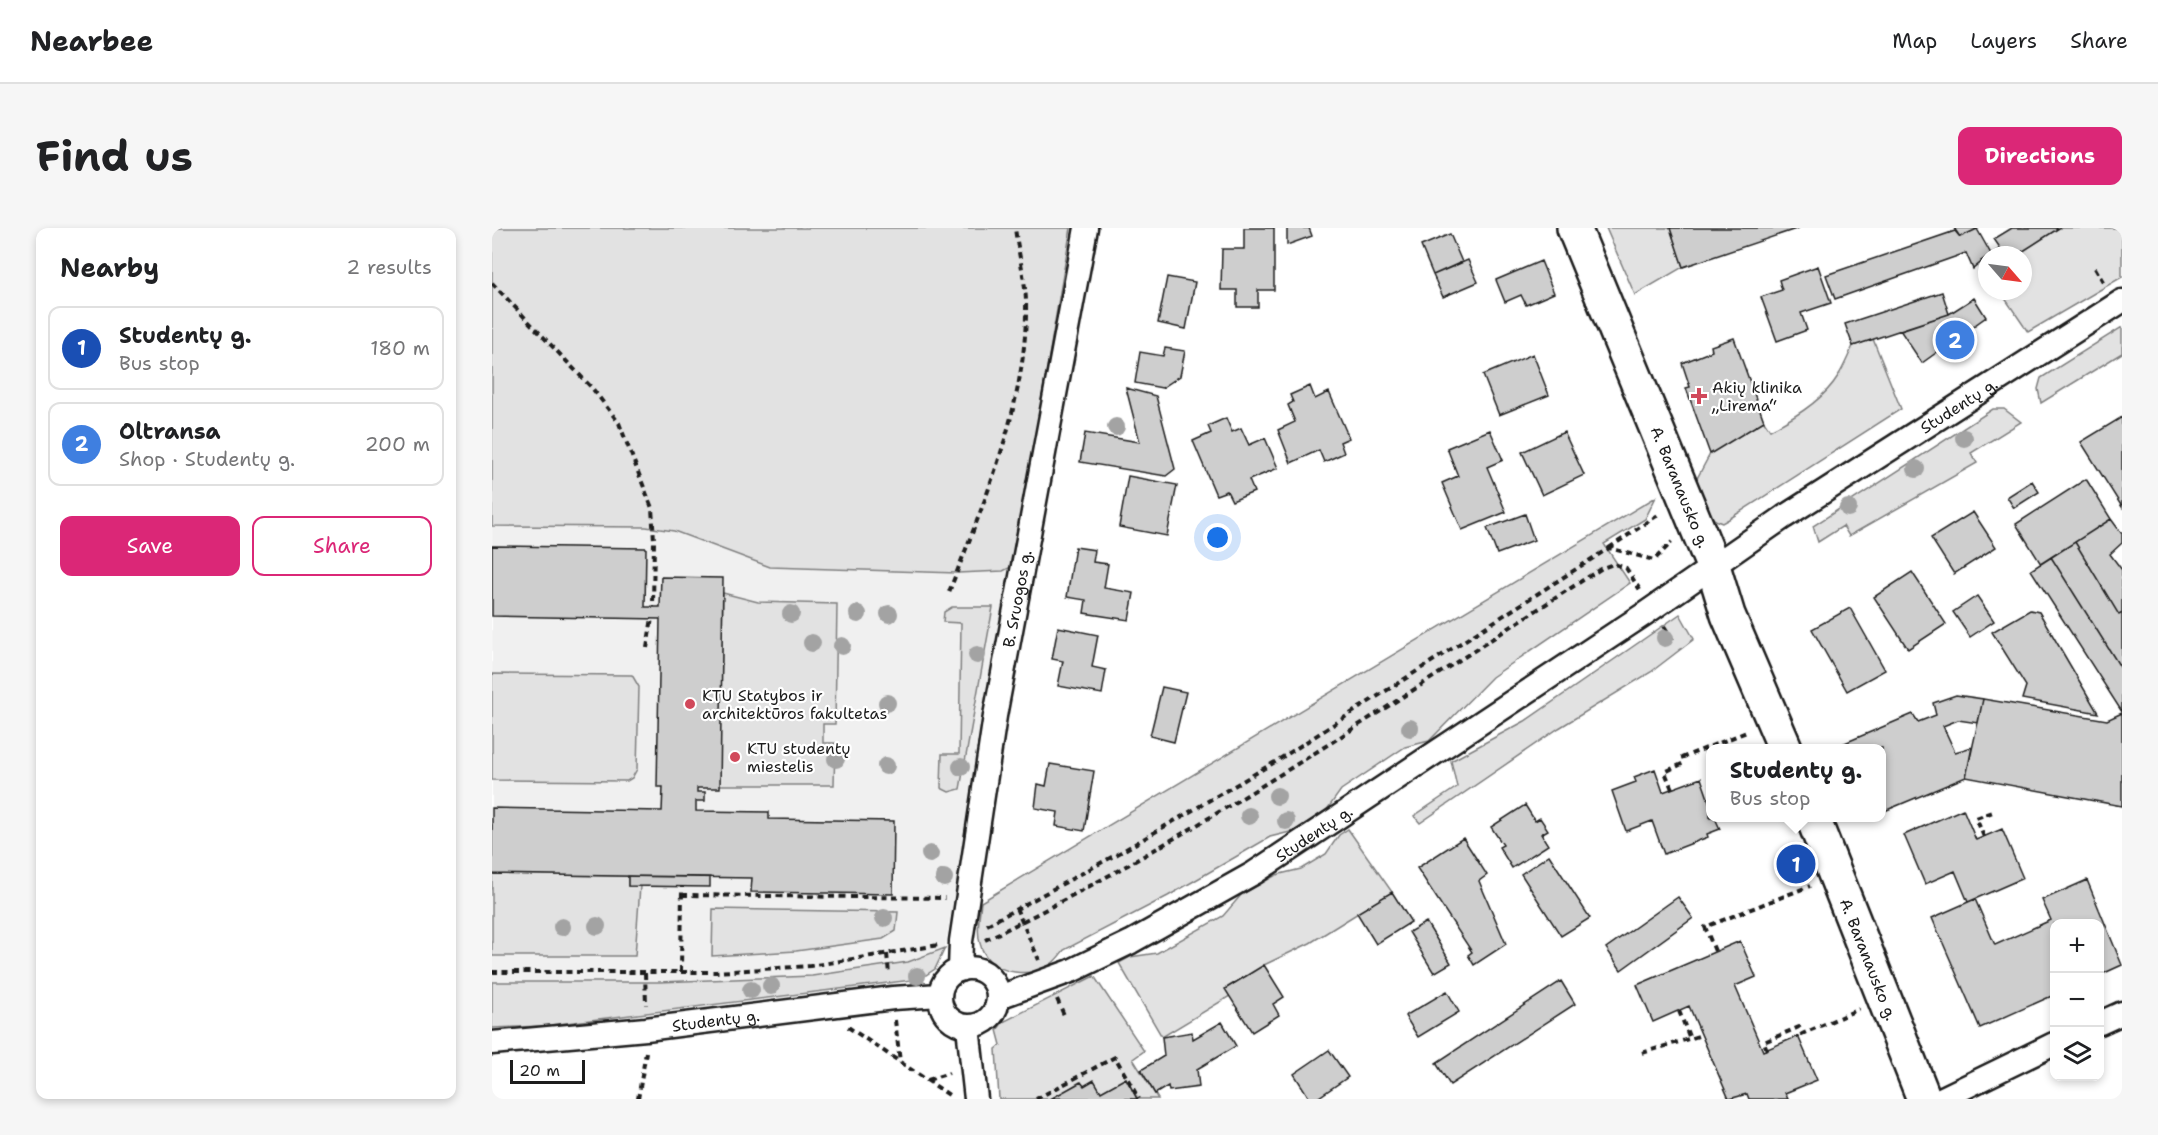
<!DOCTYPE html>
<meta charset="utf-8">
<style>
body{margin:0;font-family:"Shantell Sans",sans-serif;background:#f6f6f6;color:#202124}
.controls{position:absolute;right:18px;bottom:18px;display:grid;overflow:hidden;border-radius:12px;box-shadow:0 3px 9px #0003}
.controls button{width:54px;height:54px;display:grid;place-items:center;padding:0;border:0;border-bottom:2px solid #e0e0e0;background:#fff;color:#202124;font:30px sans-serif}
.compass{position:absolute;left:1486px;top:18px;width:54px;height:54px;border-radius:50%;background:#fff;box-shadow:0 3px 9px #0003;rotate:118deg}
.scale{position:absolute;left:18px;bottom:15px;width:75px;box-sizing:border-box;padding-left:6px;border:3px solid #1c1c1c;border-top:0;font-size:16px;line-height:21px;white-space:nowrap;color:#1c1c1c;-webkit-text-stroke:4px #fff;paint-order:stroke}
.you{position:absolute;left:726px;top:310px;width:21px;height:21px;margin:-15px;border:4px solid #fff;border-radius:50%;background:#1a73e8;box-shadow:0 0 0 9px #1a73e833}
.badge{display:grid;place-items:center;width:39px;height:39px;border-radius:50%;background:#db2777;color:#fff;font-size:20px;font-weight:700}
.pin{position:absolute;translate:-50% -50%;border:3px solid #fff;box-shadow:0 2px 6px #0006}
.popup{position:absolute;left:1214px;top:516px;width:180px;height:78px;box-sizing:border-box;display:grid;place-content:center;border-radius:12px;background:#fff;filter:drop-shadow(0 2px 4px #0005);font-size:20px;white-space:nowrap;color:#757577}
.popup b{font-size:22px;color:#202124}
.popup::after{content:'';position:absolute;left:50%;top:100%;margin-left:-12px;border:12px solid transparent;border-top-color:#fff}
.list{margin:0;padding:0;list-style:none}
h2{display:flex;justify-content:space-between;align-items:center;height:78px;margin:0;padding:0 24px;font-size:26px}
h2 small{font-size:20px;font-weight:400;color:#757577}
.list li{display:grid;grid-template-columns:39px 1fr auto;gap:18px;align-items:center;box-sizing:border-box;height:84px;margin:0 12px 12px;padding:0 12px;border:2px solid #e0e0e0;border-radius:12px}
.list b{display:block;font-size:22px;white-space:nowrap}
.list p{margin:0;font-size:20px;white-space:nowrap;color:#757577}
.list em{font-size:20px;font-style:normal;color:#757577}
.actions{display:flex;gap:12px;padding:18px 24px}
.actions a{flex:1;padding:14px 0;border:2px solid #db2777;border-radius:12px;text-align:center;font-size:21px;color:#db2777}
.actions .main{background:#db2777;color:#fff}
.icon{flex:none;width:33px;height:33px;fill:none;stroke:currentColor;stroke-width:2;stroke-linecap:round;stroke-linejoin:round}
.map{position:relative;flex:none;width:1630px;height:871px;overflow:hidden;border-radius:12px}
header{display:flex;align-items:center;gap:36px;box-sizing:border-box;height:84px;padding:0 30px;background:#fff;border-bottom:2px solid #e0e0e0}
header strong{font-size:28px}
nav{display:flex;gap:33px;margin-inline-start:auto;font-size:21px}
.intro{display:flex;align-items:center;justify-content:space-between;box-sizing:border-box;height:144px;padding:0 36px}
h1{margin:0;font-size:42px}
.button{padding:15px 27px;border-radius:12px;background:#db2777;color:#fff;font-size:21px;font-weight:700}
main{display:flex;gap:36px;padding:0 36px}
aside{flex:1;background:#fff;border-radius:12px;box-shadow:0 3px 9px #0003}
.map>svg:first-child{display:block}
</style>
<header>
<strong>Nearbee</strong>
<nav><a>Map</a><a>Layers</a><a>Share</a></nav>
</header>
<div class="intro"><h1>Find us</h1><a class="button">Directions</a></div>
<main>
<aside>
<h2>Nearby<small>2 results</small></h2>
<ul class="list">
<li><span class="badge" style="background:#1a4fb4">1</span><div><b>Studentų g.</b><p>Bus stop</p></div><em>180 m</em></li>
<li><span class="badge" style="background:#3f7fe0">2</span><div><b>Oltransa</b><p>Shop · Studentų g.</p></div><em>200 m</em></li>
</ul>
<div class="actions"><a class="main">Save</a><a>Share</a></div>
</aside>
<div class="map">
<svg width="1630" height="871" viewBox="0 0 1630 871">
<rect width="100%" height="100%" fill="#fff"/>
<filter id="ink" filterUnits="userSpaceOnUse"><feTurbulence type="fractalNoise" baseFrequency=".0167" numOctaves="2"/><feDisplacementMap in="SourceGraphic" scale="12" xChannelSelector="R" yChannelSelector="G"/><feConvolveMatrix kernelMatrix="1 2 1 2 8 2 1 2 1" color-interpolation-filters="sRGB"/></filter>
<g filter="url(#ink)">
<!-- built -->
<path fill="#f0f0f0" d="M0,0H579L453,720L443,741L428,751L50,798L0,800Z"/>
<!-- green -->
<path fill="#e2e2e2" stroke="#7f7f7f" stroke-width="1.5" d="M0,0H579L521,338L511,343L465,345L278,339L182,303L154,299L0,298Z
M1114,0H1178L1191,39L1143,67Z
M1567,0H1630V49L1536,104L1508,63H1531V27H1525Z
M1630,99V125L1549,175L1546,161L1549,150Z
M1381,111L1409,181L1237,291L1230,295C1213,290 1208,273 1201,258L1218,226L1272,193L1278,202C1302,190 1332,171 1346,148C1352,139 1356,128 1361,118Z
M1501,181H1512L1529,194L1479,225L1485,235L1357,308L1351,298L1326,314L1321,298Z
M1164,269L1153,291L1112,316L1138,355L1000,449L937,513L913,519L849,562L834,583L802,603L778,609L676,668L572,722C568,727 564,733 559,736C540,750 504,747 492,725C483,710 487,691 489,674Z
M231,365L266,374L345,376L343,496H331V515H343L342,557H227Z
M460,379H501L468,561L457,564L449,560L450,526H467L469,395L451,394L452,384Z
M1188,386L1202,411L1159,444L1067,500L928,595L922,588L965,559L959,533L1033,493Z
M0,446L140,447L147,459L145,541L140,550L135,553L0,552Z
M856,601L900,664L818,715L772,737L734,760L738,768L670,809L627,735L638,729L665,725L731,688L749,667L784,647L809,641L834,626L847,607Z
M0,646L136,648V658H148L143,728H0Z
M221,681L406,684L404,703L391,711L304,723L220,728Z
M453,720L443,741L428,751L50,798L0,800V754H168L320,748L416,734Z
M602,748L652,823L641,831L666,871H646L634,850L609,864L592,858L588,854L560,871H507L504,821L509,817L505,802L511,794Z"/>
<!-- building -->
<path fill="#cecece" stroke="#1c1c1c" stroke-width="1.5" d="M752,0H782V62H766V79H745V62H729L730,21H752Z
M795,0H817L820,8L795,17Z
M1178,0H1307L1191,39Z
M1462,0H1487L1468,9Z
M1520,0H1567L1525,27H1513L1502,11Z
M1485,1L1499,26L1481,41L1474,25L1343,71L1334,47L1463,3L1468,9Z
M958,6L970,34L941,47L929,18Z
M1508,21L1513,27H1498L1499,26Z
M1495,29V42L1489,33Z
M976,32L986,54L951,69L941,47Z
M1049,33L1062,65L1034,77L1029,67L1013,74L1004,52Z
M1326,38L1339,75L1309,85L1315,102L1285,113L1269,69L1290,62L1287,52Z
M675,49L703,54L694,101L666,95Z
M1450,64L1457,86L1361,118L1353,96Z
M1482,70L1494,89L1430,135L1408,102L1457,86Z
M1242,110L1272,193L1218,226L1194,160L1198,159L1190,135L1220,123L1219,118Z
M673,120L693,123L688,148L670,160L643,155L648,124L671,128Z
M1041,126L1057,167L1007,187L991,147Z
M818,158L823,171L837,164L857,210L848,214L852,225L832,234L827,222L799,235L786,202L803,194L796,177L801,174L798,167Z
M634,160L664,168L683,241L674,248L588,234L593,205L648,214Z
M1630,189V279L1589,214Z
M734,190L740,204L749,200L757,217L773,210L786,240L757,252L762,264L740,273L735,263L724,267L701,213L719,205L716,198Z
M998,202L1011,232L995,239L1014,284L970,302L950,255L966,248L955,220Z
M1072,204L1092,247L1050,267L1030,224Z
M636,248L685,257L675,308L627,299Z
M1594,251L1619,291L1549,336L1524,296Z
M1540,253L1547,264L1522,280L1515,269Z
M1481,284L1504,319L1462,346L1439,310Z
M1033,286L1042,312L1005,326L995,300Z
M1619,291L1630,306V315L1618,326L1630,342V385L1627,387L1583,314Z
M1583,314L1627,387L1630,385V442L1559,329Z
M0,318L154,320L153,379H168L169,349L231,350L228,560H205V564H213V573H204V583L277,584V591L402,593L401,666L259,664L260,650L0,646V580L170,583L171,559H165L168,391L0,388Z
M583,319L603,322L601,334L616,336L612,360L642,365L637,392L592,385L594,372L575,369Z
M1559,329L1630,442V484L1539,342Z
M1420,344L1454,396L1416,421L1382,369Z
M1485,368L1502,393L1478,409L1461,384Z
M1358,380L1393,442L1355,463L1320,401Z
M1538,382L1547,384L1606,485L1530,471L1534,458L1500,404Z
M566,399L606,407L600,439L614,442L610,466L566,458L571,433L560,431Z
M670,459L694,464L682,514L658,508Z
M1464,467L1491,471L1486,495L1466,492L1451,498L1463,524L1480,519L1474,549L1390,584V520H1341L1421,486L1426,494L1444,487L1441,475Z
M1491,471L1615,492L1630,485V578L1474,549Z
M558,536L602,543L592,603L564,598L566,584L543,580L546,556L554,558Z
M1163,541L1171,564L1209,550L1218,576V590H1223L1228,601L1215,606L1216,609L1172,626L1160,593L1134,603L1120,563L1144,554L1142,549Z
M1033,577L1043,593L1048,590L1056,602L1049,606L1056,617L1020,640L1007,619L1011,617L999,599Z
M1471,581L1484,612L1510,601L1531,650L1476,674L1463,643L1433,656L1412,607Z
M971,610L995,647L987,653L1014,716L982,737L976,727L980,724L925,640Z
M1057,627L1098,690L1069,708L1029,646Z
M136,648L218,649V659L136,658Z
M1595,652L1630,737L1608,747V696H1562V767L1488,800L1440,690L1483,671L1503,717L1559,692L1550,672Z
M900,664L919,694L884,716L865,685Z
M1186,669L1201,690L1129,742L1114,720Z
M934,694L959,735L942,745L917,704Z
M1248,713L1264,749L1243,758L1271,823L1306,808L1325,852L1293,865L1296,871H1257L1255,866L1237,871L1197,778L1161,794L1145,757Z
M772,737L792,769L781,776L787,787L760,804L733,761Z
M1069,753L1083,776L958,857L944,835Z
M955,763L967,784L926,809L913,788Z
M730,794L744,818L705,841L707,859L677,863L676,858L663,866L649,842L672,828L670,809L700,804L701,811Z
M837,822L856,849L824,871H818L802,846Z
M634,850L645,871L560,870L589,854L592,858L602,852L609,864Z"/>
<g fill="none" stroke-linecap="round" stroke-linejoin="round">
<!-- street casing -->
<g stroke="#1c1c1c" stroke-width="27">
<g id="street">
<circle cx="477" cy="769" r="29"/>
<path id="s1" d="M468,742L469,713L503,488L594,0"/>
<path id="s2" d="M507,769L579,743L639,714L762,645L1151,387L1292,289L1630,73"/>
<path d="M1608,795L1630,785"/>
<path d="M476,799L484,871"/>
<path id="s3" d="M0,815L154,801L401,770L448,767"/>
<path d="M1449,871L1562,816"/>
</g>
</g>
<!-- secondary casing -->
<g stroke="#1c1c1c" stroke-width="38">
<g id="secondary">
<path id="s4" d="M1082,0L1221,338L1236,387L1293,520"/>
<path id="s5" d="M1321,590L1432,871"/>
</g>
</g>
<!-- path -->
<path stroke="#1c1c1c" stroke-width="4" stroke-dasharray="6 4.5" stroke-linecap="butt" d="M1603,40L1613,57
M0,55L100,160L127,195L160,280L162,312L161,379
M1117,320L1169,285
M457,364C493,272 536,174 534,73C533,49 526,24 523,0
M1172,398L1183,415
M155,420L160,390
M1189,530L1257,503
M1180,561L1173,544L1192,535
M1492,609L1484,590L1501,584
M190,667L453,670
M524,680L547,732
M495,697L629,624L783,534L1117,320L1162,332L1180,314
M493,712C709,607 908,469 1110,340L1122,336L1134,340L1148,362
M1223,723L1213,699L1318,658
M395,726L397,746
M0,744H224L318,738L447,717
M189,744L190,659
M153,745L154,777
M565,771L572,787
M1187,783L1198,811
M403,792L408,834
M356,799L460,869
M1275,822L1272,814L1307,799L1310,806L1367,781
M1150,825L1210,807
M436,852L457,845
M146,871L154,824
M544,871L623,829L647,871"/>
<!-- street -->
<use href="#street" stroke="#fff" stroke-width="22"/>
<!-- secondary -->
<use href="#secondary" stroke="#fff" stroke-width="33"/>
</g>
<!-- trees -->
<g fill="#a3a3a3">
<circle cx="624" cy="199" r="9"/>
<circle cx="1472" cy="210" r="9"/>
<circle cx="1424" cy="241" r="9"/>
<circle cx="1356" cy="280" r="9"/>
<circle cx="299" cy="386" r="9"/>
<circle cx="366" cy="386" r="9"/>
<circle cx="397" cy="386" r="9"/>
<circle cx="1173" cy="410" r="9"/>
<circle cx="320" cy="415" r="9"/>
<circle cx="350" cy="418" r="9"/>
<circle cx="485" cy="427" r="9"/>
<circle cx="395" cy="475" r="9"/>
<circle cx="918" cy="500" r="9"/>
<circle cx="344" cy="531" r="9"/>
<circle cx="394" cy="538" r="9"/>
<circle cx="469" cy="539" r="9"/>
<circle cx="785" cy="568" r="9"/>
<circle cx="757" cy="588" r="9"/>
<circle cx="794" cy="593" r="9"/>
<circle cx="438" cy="626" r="9"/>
<circle cx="452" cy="650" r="9"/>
<circle cx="392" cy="690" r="9"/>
<circle cx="105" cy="698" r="9"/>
<circle cx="70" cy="699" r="9"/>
<circle cx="425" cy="748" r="9"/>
<circle cx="279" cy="758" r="9"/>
<circle cx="259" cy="762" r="9"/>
</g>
</g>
<!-- markers -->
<g fill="#d1495b" stroke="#fff" stroke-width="2">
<path d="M1204 159h6v6h6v6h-6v6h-6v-6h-6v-6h6z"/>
<circle cx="198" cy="476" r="6"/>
<circle cx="243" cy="529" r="6"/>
</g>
<g text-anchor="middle" stroke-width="4.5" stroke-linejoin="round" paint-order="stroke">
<!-- poi labels -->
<g font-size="16" fill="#1c1c1c" stroke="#fff" text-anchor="start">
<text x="1220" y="165">Akių klinika<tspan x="1220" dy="18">„Lirema“</tspan></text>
<text x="210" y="473">KTU Statybos ir<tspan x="210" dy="18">architektūros fakultetas</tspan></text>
<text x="255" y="526">KTU studentų<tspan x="255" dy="18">miestelis</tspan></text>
</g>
<!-- street labels -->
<g font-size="16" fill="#1c1c1c" stroke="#fff">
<text dy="6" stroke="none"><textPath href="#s2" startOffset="1130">Studentų g.</textPath></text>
<text dy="6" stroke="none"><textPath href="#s4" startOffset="280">A. Baranausko g.</textPath></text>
<text dy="6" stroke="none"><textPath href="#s1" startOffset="376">B. Sruogos g.</textPath></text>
<text dy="6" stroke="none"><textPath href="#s2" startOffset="356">Studentų g.</textPath></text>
<text dy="6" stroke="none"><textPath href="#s5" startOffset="152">A. Baranausko g.</textPath></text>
<text dy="6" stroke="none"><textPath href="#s3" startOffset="225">Studentų g.</textPath></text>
</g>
</g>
</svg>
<div class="controls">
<button>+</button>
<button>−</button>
<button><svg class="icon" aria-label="layers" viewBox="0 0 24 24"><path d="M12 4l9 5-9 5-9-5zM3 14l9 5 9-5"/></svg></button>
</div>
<svg class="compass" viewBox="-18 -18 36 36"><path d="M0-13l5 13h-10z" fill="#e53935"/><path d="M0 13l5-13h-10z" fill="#757577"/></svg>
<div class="scale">20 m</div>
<div class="you"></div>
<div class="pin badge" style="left:1304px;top:636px;background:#1a4fb4">1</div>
<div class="popup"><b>Studentų g.</b>Bus stop</div>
<div class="pin badge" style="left:1463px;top:112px;background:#3f7fe0">2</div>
</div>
</main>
